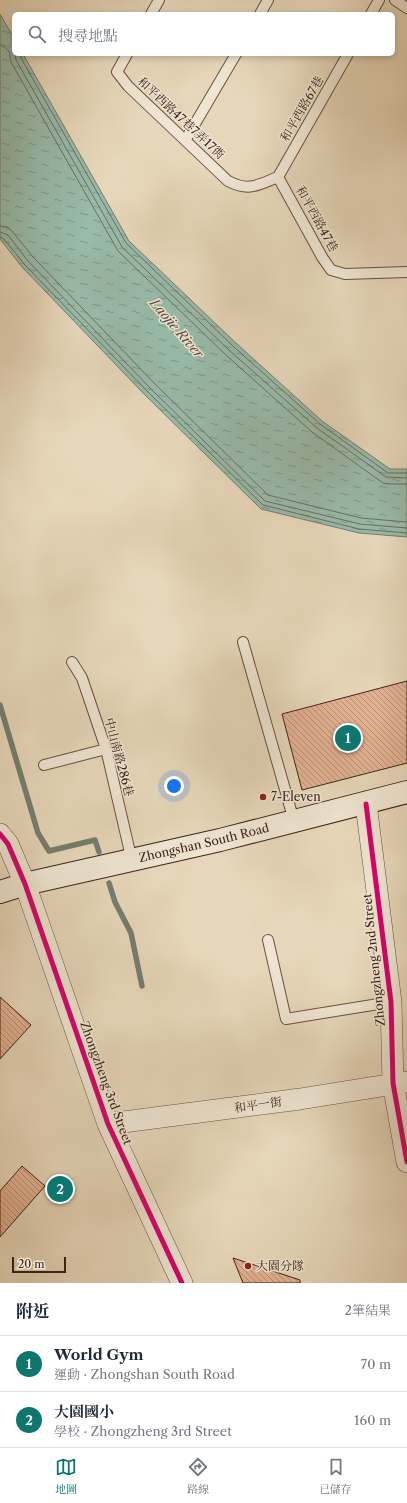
<!DOCTYPE html>
<html lang="zh-TW">
<meta charset="utf-8">
<style>
body{margin:0;font-family:"Libre Caslon Text","Noto Serif TC",serif;background:#f2f2f3;color:#1f2937}
.scale{position:absolute;left:12px;bottom:10px;width:54px;box-sizing:border-box;padding-left:4px;border:2px solid #3e2319;border-top:0;font-size:11px;line-height:14px;white-space:nowrap;color:#3e2319;-webkit-text-stroke:3px #efe5d2;paint-order:stroke}
.you{position:absolute;left:174px;top:786px;width:14px;height:14px;margin:-10px;border:3px solid #fff;border-radius:50%;background:#1a73e8;box-shadow:0 0 0 6px #1a73e833}
.badge{display:grid;place-items:center;width:26px;height:26px;border-radius:50%;background:#0f766e;color:#fff;font-size:13px;font-weight:700}
.pin{position:absolute;translate:-50% -50%;border:2px solid #fff;box-shadow:0 1px 4px #0006}
.list{margin:0;padding:0;list-style:none}
h2{display:flex;justify-content:space-between;align-items:center;height:52px;margin:0;padding:0 16px;font-size:17px}
h2 small{font-size:13px;font-weight:400;color:#747a83}
.list li{display:grid;grid-template-columns:26px 1fr auto;gap:12px;align-items:center;box-sizing:border-box;height:56px;padding:0 16px;border-top:1px solid #e0e1e3}
.list b{display:block;font-size:15px;white-space:nowrap}
.list p{margin:0;font-size:13px;white-space:nowrap;color:#747a83}
.list em{font-size:13px;font-style:normal;color:#747a83}
.icon{flex:none;width:22px;height:22px;fill:none;stroke:currentColor;stroke-width:2;stroke-linecap:round;stroke-linejoin:round}
.map{position:relative;flex:none;width:407px;height:1283px;overflow:hidden}
.search{position:absolute;background:#fff;box-shadow:0 2px 6px #0003;left:12px;right:12px;top:12px;height:44px;display:flex;align-items:center;gap:10px;box-sizing:border-box;padding:0 14px;border-radius:6px;color:#747a83;font-size:15px}
.sheet{height:164px;background:#fff}
nav{display:flex;justify-content:space-around;align-items:center;box-sizing:border-box;height:56px;border-top:1px solid #e0e1e3;background:#fff;font-size:11px;color:#747a83}
nav a{display:grid;justify-items:center;gap:2px}
nav .on{color:#0f766e}
.map>svg:first-child{display:block}
</style>
<div class="map">
<svg width="407" height="1283" viewBox="0 0 407 1283">
<defs>
<pattern id="water-ripples" width="26" height="14" patternUnits="userSpaceOnUse"><rect width="26" height="14" fill="#98baa9"/><path d="M2 4q2-2 4 0t4 0M15 11q2-2 4 0t4 0" fill="none" stroke="#7d9789"/></pattern>
<pattern id="building-back-hatch" width="6" height="6" patternUnits="userSpaceOnUse"><rect width="6" height="6" fill="#e3b292"/><path d="M-1 5l2 2M0 0l6 6M5-1l2 2" fill="none" stroke="#b99076"/></pattern>
</defs>
<rect width="100%" height="100%" fill="#e7d7ba"/>
<filter id="stains"><feTurbulence type="fractalNoise" baseFrequency=".005" numOctaves="4"/><feColorMatrix values="0 0 0 0 .2 0 0 0 0 .09 0 0 0 0 .02 0 0 0 .5 -.17"/></filter>
<radialGradient id="worn" r=".72"><stop offset=".6" stop-color="#630" stop-opacity="0"/><stop offset="1" stop-color="#630" stop-opacity=".3"/></radialGradient>
<!-- water -->
<path fill="url(#water-ripples)" stroke="#747e6f" d="M0,14L14,38V54H23L129,241L237,344L322,421L390,469H407V537L359,533L261,509L145,395L22,267L0,239Z"/>
<g fill="none" stroke-linecap="round" stroke-linejoin="round">
<!-- shore -->
<path stroke="#6b6e61" stroke-width="1" d="M0,44L9,51L11,62L118,251L226,355L312,432L383,483L390,484H407
M15,54L16,60L122,247L230,351L317,428L386,477L407,478
M20,54L21,58L126,243L234,347L320,424L388,473H407
M0,226L7,227L12,231L33,257L156,385L268,495L361,518L407,522
M0,232L8,235L28,261L151,389L265,501L360,524L407,528
M0,237L4,239L25,265L148,392L263,505L359,529L407,533"/>
<!-- stream -->
<path stroke="#747e6f" stroke-width="5.5" d="M0,705L38,833L49,851L95,840L99,852
M109,883L115,902L131,933L142,986"/>
</g>
<!-- building -->
<path fill="url(#building-back-hatch)" stroke="#3e2319" d="M407,681V763L302,790L282,714Z
M0,997L31,1025L0,1059Z
M22,1166L45,1186L0,1237V1191Z
M233,1258L300,1280V1283H243Z"/>
<g fill="none" stroke-linecap="round" stroke-linejoin="round">
<!-- lane casing -->
<g stroke="#685041" stroke-width="12">
<path id="lane" d="M395,0L407,8
M151,14L159,0
M260,14L268,0
M371,14L379,0
M127,54L117,72L128,86L228,181C249,192 258,185 278,177
M186,139L236,54
M278,177L322,257L331,270L345,274L407,272
M278,177L348,54
M243,642L294,821
M72,662L82,678L106,749L132,861
M44,765L106,749
M268,940L286,1019L391,1002"/>
</g>
<!-- street casing -->
<g stroke="#685041" stroke-width="22">
<path id="street" d="M366,804L391,1002L393,1083L407,1162
M0,834L8,844L25,884L108,1124L182,1283
M108,1124L300,1099L406,1082"/>
</g>
<!-- secondary casing -->
<g stroke="#3e2319" stroke-width="24">
<g id="secondary">
<path id="s1" d="M0,892L25,884L220,840L407,792"/>
</g>
</g>
<!-- lane -->
<use href="#lane" stroke="#efe5d2" stroke-width="10"/>
<!-- street -->
<use href="#street" stroke="#efe5d2" stroke-width="21"/>
<!-- secondary -->
<use href="#secondary" stroke="#efe5d2" stroke-width="22"/>
<!-- cycleway casing -->
<g stroke="#efe5d2" stroke-width="8">
<path id="cycleway" d="M366,804L391,1002L393,1083L407,1162
M0,834L8,844L25,884L108,1124L182,1283"/>
</g>
<!-- cycleway -->
<use href="#cycleway" stroke="#d6006c" stroke-width="5"/>
</g>
<!-- markers -->
<g fill="#8f2418" stroke="#efe5d2" stroke-width="1.5">
<circle cx="263" cy="797" r="4"/>
<circle cx="248" cy="1266" r="4"/>
</g>
<g text-anchor="middle" stroke-width="3" stroke-linejoin="round" paint-order="stroke">
<!-- street labels -->
<g font-size="12" fill="#3e2319" stroke="#efe5d2">
<text transform="translate(302 109) rotate(-60)" y="4">和平西路67巷</text>
<text transform="translate(181 118) rotate(43)" y="4">和平西路47巷7弄17衖</text>
<text transform="translate(317 219) rotate(61)" y="4">和平西路47巷</text>
<text transform="translate(119 757) rotate(75)" y="4">中山南路286巷</text>
<text dy="4" stroke="none"><textPath href="#s1" startOffset="210">Zhongshan South Road</textPath></text>
<text transform="translate(374 960) rotate(-96)" y="4">Zhongzheng 2nd Street</text>
<text transform="translate(106 1083) rotate(70)" y="4">Zhongzheng 3rd Street</text>
<text transform="translate(258 1105) rotate(-8)" y="4">和平一街</text>
</g>
<!-- poi labels -->
<g font-size="12" fill="#3e2319" stroke="#efe5d2" text-anchor="start">
<text x="271" y="801">7-Eleven</text>
<text x="256" y="1270">大園分隊</text>
</g>
<!-- water labels -->
<g font-size="13" font-style="italic" fill="#54493d" stroke="#efe5d2">
<text transform="translate(177 328) rotate(49)" y="5">Laojie River</text>
</g>
</g>
<rect width="100%" height="100%" filter="url(#stains)"/>
<rect width="100%" height="100%" fill="url(#worn)"/>
</svg>
<div class="scale">20 m</div>
<div class="you"></div>
<div class="pin badge" style="left:348px;top:738px">1</div>
<div class="pin badge" style="left:60px;top:1189px">2</div>
<div class="search"><svg class="icon" aria-label="search" viewBox="0 0 24 24"><circle cx="10" cy="10" r="6"/><path d="M15 15l6 6"/></svg>搜尋地點</div>
</div>
<section class="sheet">
<h2>附近<small>2筆結果</small></h2>
<ul class="list">
<li><span class="badge">1</span><div><b>World Gym</b><p>運動 · Zhongshan South Road</p></div><em>70 m</em></li>
<li><span class="badge">2</span><div><b>大園國小</b><p>學校 · Zhongzheng 3rd Street</p></div><em>160 m</em></li>
</ul>
</section>
<nav>
<a class="on"><svg class="icon" aria-label="map" viewBox="0 0 24 24"><path d="M3 6l6-2 6 2 6-2v14l-6 2-6-2-6 2zM9 4v14M15 6v14"/></svg>地圖</a>
<a><svg class="icon" aria-label="directions" viewBox="0 0 24 24"><path d="M12 3l9 9-9 9-9-9zM9 14v-3h6M13 9l2 2-2 2"/></svg>路線</a>
<a><svg class="icon" aria-label="saved" viewBox="0 0 24 24"><path d="M7 4h10v16l-5-4-5 4z"/></svg>已儲存</a>
</nav>
